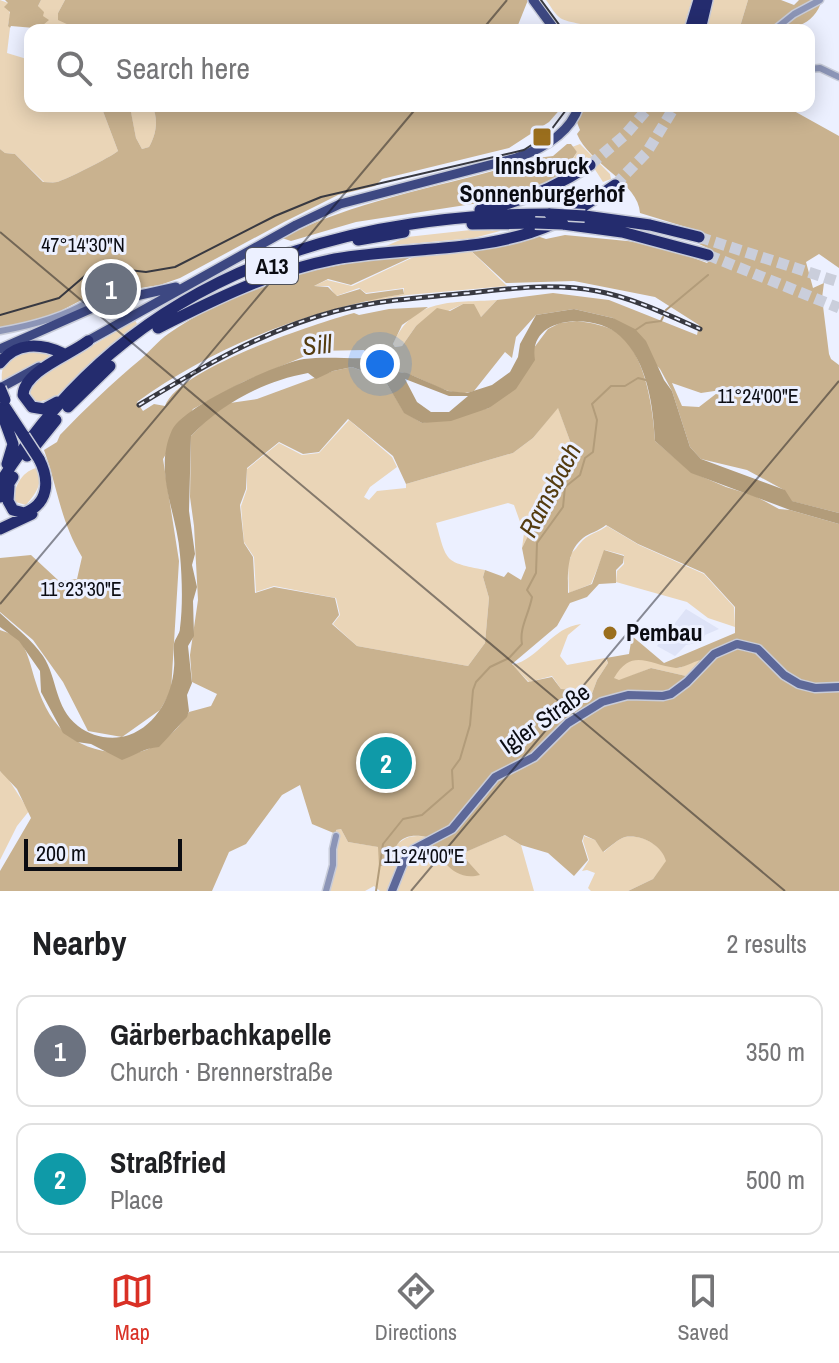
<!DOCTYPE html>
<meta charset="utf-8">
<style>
body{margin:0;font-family:"Archivo Narrow",sans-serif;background:#f2f2f2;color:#202124}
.scale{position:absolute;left:24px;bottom:20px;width:158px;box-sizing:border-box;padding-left:8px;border:4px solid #0b0c12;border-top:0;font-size:22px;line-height:28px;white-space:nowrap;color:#0b0c12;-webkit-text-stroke:6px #ecf0ff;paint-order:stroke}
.you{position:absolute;left:380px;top:364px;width:28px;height:28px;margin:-20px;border:6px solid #fff;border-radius:50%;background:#1a73e8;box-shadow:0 0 0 12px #1a73e833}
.badge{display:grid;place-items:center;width:52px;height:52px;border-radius:50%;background:#d93025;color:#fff;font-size:26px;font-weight:700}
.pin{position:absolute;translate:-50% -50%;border:4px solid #fff;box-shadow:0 2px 8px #0006}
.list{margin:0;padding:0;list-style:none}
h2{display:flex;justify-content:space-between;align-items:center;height:104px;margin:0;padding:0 32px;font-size:34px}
h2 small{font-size:26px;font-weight:400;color:#757577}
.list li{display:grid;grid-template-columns:52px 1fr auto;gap:24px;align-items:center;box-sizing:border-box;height:112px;margin:0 16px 16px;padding:0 16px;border:2px solid #e0e0e0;border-radius:16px}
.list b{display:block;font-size:30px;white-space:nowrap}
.list p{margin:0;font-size:26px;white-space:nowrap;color:#757577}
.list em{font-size:26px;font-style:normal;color:#757577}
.icon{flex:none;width:44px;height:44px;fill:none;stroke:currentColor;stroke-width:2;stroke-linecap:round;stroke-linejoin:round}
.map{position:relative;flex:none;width:839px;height:891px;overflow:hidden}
.search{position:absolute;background:#fff;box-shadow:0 4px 20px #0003;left:24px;right:24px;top:24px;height:88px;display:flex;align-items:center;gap:20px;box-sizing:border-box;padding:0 28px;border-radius:16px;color:#757577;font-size:30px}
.sheet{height:360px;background:#fff}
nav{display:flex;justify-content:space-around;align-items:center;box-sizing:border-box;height:112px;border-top:2px solid #e0e0e0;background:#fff;font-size:22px;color:#757577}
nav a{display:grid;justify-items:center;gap:4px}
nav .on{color:#d93025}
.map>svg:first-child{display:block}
</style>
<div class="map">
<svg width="839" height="891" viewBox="0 0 839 891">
<rect width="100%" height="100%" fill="#ecf0ff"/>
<!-- built -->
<path fill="#dee3f7" d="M686,609L719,629L705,635L702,642L686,645L675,656L657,646Z"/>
<!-- green -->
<path fill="#ead5b7" d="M0,0L8,3L10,15L8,25L10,28L7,53L30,60V106H101L118,151C111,157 65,180 57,182C53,183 48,182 44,182L15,154L5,153L0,149Z
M41,0H65L58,13L72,30H45L38,6Z
M546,0H692L683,30H598C585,22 567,24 559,17C554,13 550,5 546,0Z
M712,0H748L739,30H705Z
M125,106H152C159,119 156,135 149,147L142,149L136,138L130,108Z
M580,144L610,174L611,179L603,182L587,157L565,173L577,152L572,147Z
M489,228L492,231L499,228L500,231L474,238L386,246L407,237Z
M469,249L507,286L407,295L368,302V300L404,294V288L366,293L359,288L336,296L329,286H314L327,280L352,286L418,255Z
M497,300L481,317L463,304L416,326L402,346L395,347L393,344C414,297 452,303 497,300Z
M135,320L137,324L54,398L37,402L31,398L29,386L35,380Z
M26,350L56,354L2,383C0,362 9,358 26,350Z
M558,407L570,441L556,462L552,487L522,548L524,533L514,505L508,503L436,523C447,562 444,562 485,570L483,577L489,598L485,643L468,666L357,646L333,624L340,615L336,598L274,586L256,592L254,557L244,542L241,506L247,489V469L279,443L302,455L319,453L349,420L392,457L397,467L370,487L364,497L369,500L377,491L406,488V484L513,453L533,438Z
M36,468C44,484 36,493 26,505L12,501C16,486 20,473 36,468Z
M607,526L639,545L704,574L734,607L735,627L708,618L687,602L616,582L617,571L624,564V555L605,550L591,584L569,593L568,562L571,557L568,555C576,551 576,547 583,540C589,534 599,532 607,526Z
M581,624L568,635L560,656L567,665L605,658L608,663L597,680L590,699L578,690L561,689L552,676L529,682L512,665C539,659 552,627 581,624Z
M702,658L686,676L651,668L619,681L613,678C616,672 620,664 625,662C640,655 664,664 679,668Z
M0,771L5,774L29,811L17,826L0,860Z
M341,829L348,842L379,847L380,866C395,847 401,832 427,837L406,853L388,891H380L374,886L365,891H327L336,830Z
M505,835L521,845L534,891H394C405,867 407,855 431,843L460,854Z
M584,836L595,840L604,852C610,847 618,839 625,837C642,834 662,845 667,861L653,879L628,891H591L588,888L595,873L587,870L582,871L589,860L583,841Z"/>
<!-- forest -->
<path fill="#c9b28f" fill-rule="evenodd" d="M5,0H41L38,6L44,12L43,16L49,20L43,25L46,29L11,26L10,28L8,26L10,12L4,7L8,3Z
M65,0H528L516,30H72L71,26L58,20V13Z
M748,0H781L794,5L799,0H822C811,37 769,30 739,30Z
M101,106L130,107L136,138L142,149L149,147C156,135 159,119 152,106H563L549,122L509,148L382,179L375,186L338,195L284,222L180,278L160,285L114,292L101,290L47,318L0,330V149L5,153L15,154L43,182C48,182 53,183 57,182C65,180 111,157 118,151Z
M583,106H785L839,136V268L819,254L806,262L813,288L824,283L822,298L829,354L831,359L839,365V513L791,501L784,490L747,470L701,459L690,447L672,391L660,369L613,318L574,309L536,315L516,337L512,358L505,352L474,391C450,399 430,381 408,374C401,372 395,372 389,369C380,364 371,358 364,350L317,351L243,382L193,409L163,459L179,561L171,691L160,710L122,737L88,731L63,682L33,640L0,612V558L31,555L59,581L77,579L82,557C60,520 58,489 44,450L57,442L60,435C86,408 112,383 141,359C150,351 158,341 168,334C245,281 325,263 416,255L351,285L328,279L314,286L328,287L337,296L360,289L366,294L403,289L404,294C311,309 214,346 137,402L143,411L154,404L165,406C179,368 314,324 354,313L359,315L389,309L428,307L402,325L393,344L395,347L402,346L416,326L437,308L450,311L463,304H474L481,317L497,300L553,293L609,300L697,335L699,325L655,297L574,281L506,283L469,249L534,235L546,239L565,235L637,242L683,254L707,263L709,261L710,249L699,244V231L640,213C639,183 589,164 577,134L580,130L576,120ZM672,383L701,393L721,390L699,407L682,406Z
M567,144H571L577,152L564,172L543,184L498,200L356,222L291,241L282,238C361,197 452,186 537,158L553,156Z
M577,321C590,323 608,325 619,334C646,356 653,409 655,441L691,472L726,487L755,496L779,509L790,510L839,524V891H628L653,879L666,861C662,845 641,834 625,837C618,839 610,847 603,852L595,840L584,835L582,841L588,860L574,876L548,853L521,845L505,835L461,854L480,875C452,882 441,857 427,837C403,832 393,842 391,866H379L378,847L348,842L341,829L336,830V834L312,824L300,785L282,795L246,844L229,852L212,891H0V871L31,818L17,789L0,771V630C5,632 13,634 17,637C28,649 31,668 36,683C51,732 80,754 131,753C153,753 178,731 189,712L211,706L217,694L192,682L190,655L198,600L194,526L190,497L191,436L212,414L230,403L257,399L333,371L352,367L384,379L404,412L422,423L489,408L548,329L560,323ZM558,408L570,441L556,462L552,487L522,548L526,568L521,580L508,572L504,577L485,570L483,577L489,598L485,643L468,666L357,646L332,624L339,615L335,598L274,587L255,593L253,557L244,543L240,505L246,489L247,468L279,442L303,454L319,452L348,419L393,456L406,484L513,453L533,438ZM606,525L638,544L704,573L735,607V633L664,663L632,636L629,654L606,658L608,663L597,680L590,699L578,690L561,689L552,677L528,682L512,664L557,626L570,603L587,597L599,584L616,583V570L623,563L624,556L604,550L592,584L568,593C568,573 566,552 583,538C589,533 599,531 606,525ZM700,660L686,676L651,668L619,680L614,678C632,647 649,665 676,668C683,668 693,662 700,660Z"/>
<!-- water -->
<path fill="#b29c7a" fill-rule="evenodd" d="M574,309L613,318L635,329L646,341L664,380L672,391L690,447L701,459L785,490L792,501L839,513V524L790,510L691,473L655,441C653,406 648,362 620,336C597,313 527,314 535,360L516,389L489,408L451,421L422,423L404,413L384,379L352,367L333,371L316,379L308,373C264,381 222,403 191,436L189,511L195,554L192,565L197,587L193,601L194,636L188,646L192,683L187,695L189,711L187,717L159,747C144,748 136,755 122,760L91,744L77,742L63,733L41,692L40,671L19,641L0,627V613C15,627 32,640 43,656C58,679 54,707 78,726C92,737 112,741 129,735C157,725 172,695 174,668C175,660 173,652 174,644C175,638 180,634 180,628C183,605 182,577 180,555C177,512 153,472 172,430C183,406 278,363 304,359C325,356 349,359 371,358L375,353L379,356V362L391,371L407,373L448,391L467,393L492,385L510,372L518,357L520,344L536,315ZM405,379L449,396H468L449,412H431L417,402Z"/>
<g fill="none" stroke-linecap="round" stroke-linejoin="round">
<!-- stream -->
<path stroke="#b29c7a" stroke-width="2" d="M666,310L708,275
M634,331L646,323L661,321L663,317
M376,891L383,844L403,819L422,815L453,788L452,770L460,759L470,725L473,690L476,682L490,667L509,658L522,644C519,628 529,614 532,597L527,590L536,573L537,543L563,507L565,487L580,475L585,458L593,452L597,420L592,404L611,386H625L638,378L646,380"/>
<!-- motorway-tunnel -->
<path stroke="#cacedb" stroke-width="11" stroke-dasharray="11 5.5" stroke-linecap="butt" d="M590,165L625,135L650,106
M615,185L647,152L675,106
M699,237L839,282
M708,255L839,308"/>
<!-- minor casing -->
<g stroke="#c8ccd9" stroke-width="9">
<path id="minor" d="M774,30L794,14L820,0
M809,69L820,68L839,77
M0,331C29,326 63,317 88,302C97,297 101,292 112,295L114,300
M326,891L333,865V849L336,836"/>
</g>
<!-- secondary casing -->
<g stroke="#c8ccd9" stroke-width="11">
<path id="secondary" d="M392,891L404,861L414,849L452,829L495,777L534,757L568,723L602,702L628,695L663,696L671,694L687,682L714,654L737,644L758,649L784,675L799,684L815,688L839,687"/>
</g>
<!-- primary casing -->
<g stroke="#c8ccd9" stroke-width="12">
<path id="primary" d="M533,0L555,30
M84,343L296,225L340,204L516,158C542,149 570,133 579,106
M0,349L104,303L176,287
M0,388L39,367"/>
</g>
<!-- motorway casing -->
<g stroke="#c8ccd9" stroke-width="14">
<path id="motorway" d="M690,30L699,0
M700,30L707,0
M480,210C520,203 556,187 590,165
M569,216L615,185
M585,216L650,225L699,237
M472,224L535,223
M563,224L622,232L708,255
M358,240L404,232
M158,328C215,299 272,271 335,259C407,246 486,254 553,224
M0,363C16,342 40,343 62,353
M57,402L44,409L32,407L23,395C24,371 70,355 88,341
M5,407L24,436
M68,407L110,366
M0,408L13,444L7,464
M27,456L56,420
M0,483C124,284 325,214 550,214
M9,486L8,501L13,510L24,513C49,504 50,480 39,459
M0,497L13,477
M0,529L32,514"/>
</g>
<!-- minor -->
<use href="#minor" stroke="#8c95b7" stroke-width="6"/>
<!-- secondary -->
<use href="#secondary" stroke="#5d6899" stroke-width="8"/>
<!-- primary -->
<use href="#primary" stroke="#3d4882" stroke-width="9"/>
<!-- motorway -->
<use href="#motorway" stroke="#242c6e" stroke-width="11"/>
<!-- tram -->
<path stroke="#383941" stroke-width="2" d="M541,0L563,30
M0,315L59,298L87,274L102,267L146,272L175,267L275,216L321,197L524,150L548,134L569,106"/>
<!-- rail casing -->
<g stroke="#383941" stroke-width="5">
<path id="rail" d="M139,405C202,367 264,330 336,311C380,300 425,297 469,293C512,288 555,283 597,291C633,298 666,314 700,329"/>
</g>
<!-- rail -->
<use href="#rail" stroke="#ecf0ff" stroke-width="2" stroke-dasharray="6" stroke-linecap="butt"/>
<!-- motorway-bridge casing -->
<g stroke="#c8ccd9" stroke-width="14" stroke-linecap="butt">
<path id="motorway-bridge" d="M550,214L585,216
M535,223L563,224
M0,388L5,400
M24,436L39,459"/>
</g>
<!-- motorway-bridge -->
<use href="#motorway-bridge" stroke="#242c6e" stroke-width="11"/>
</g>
<!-- ticks -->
<path fill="none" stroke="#0b0c12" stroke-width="2" stroke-opacity="0.45" d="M482,30L507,0M0,232L785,891M0,604L418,106M411,891L839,381"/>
<!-- markers -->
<g fill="#9a6e1d" stroke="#ecf0ff" stroke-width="3">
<rect x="532" y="127" width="20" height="20" rx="4"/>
<circle cx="610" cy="633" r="8"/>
</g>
<g text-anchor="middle" stroke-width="6" stroke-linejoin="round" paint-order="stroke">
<!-- shield labels -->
<rect fill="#ecf0ff" stroke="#4e5059" stroke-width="2" x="246" y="248" width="52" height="36" rx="6"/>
<g font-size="22" font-weight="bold" fill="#0b0c12">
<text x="272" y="274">A13</text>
</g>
<!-- poi labels -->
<g font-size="24" font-weight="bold" fill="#0b0c12" stroke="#ecf0ff">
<text x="542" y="174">Innsbruck<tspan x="542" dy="28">Sonnenburgerhof</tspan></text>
<text x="626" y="641" text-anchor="start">Pembau</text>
</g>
<!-- street labels -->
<g font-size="24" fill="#0b0c12" stroke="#ecf0ff">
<text transform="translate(545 719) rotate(-35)" y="8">Igler Straße</text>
</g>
<!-- water labels -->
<g font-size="26" font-style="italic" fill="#543c10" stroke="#ecf0ff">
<text transform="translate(317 345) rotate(-5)" y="9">Sill</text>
<text transform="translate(550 490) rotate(-62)" y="9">Ramsbach</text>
</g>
</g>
<g font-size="20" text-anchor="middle" fill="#0b0c12" stroke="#ecf0ff" stroke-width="6" stroke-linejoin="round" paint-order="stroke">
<text x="83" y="252">47°14'30"N</text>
<text x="758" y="403">11°24'00"E</text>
<text x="81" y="596">11°23'30"E</text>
<text x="424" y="863">11°24'00"E</text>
</g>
</svg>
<div class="scale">200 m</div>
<div class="you"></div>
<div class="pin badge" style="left:111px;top:289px;background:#6b7280">1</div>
<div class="pin badge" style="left:386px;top:763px;background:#0f9aa8">2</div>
<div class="search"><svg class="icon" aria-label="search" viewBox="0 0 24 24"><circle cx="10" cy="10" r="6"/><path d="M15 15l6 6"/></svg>Search here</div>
</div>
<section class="sheet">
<h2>Nearby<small>2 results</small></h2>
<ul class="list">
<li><span class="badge" style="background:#6b7280">1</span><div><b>Gärberbachkapelle</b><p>Church · Brennerstraße</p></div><em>350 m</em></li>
<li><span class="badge" style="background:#0f9aa8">2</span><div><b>Straßfried</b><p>Place</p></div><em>500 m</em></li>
</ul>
</section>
<nav>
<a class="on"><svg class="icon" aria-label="map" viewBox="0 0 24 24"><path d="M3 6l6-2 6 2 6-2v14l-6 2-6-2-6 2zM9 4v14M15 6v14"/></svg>Map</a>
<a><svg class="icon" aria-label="directions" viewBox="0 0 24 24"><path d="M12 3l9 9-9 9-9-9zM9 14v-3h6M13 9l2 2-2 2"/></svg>Directions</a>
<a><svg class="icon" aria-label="saved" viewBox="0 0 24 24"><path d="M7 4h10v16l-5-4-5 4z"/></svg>Saved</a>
</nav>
